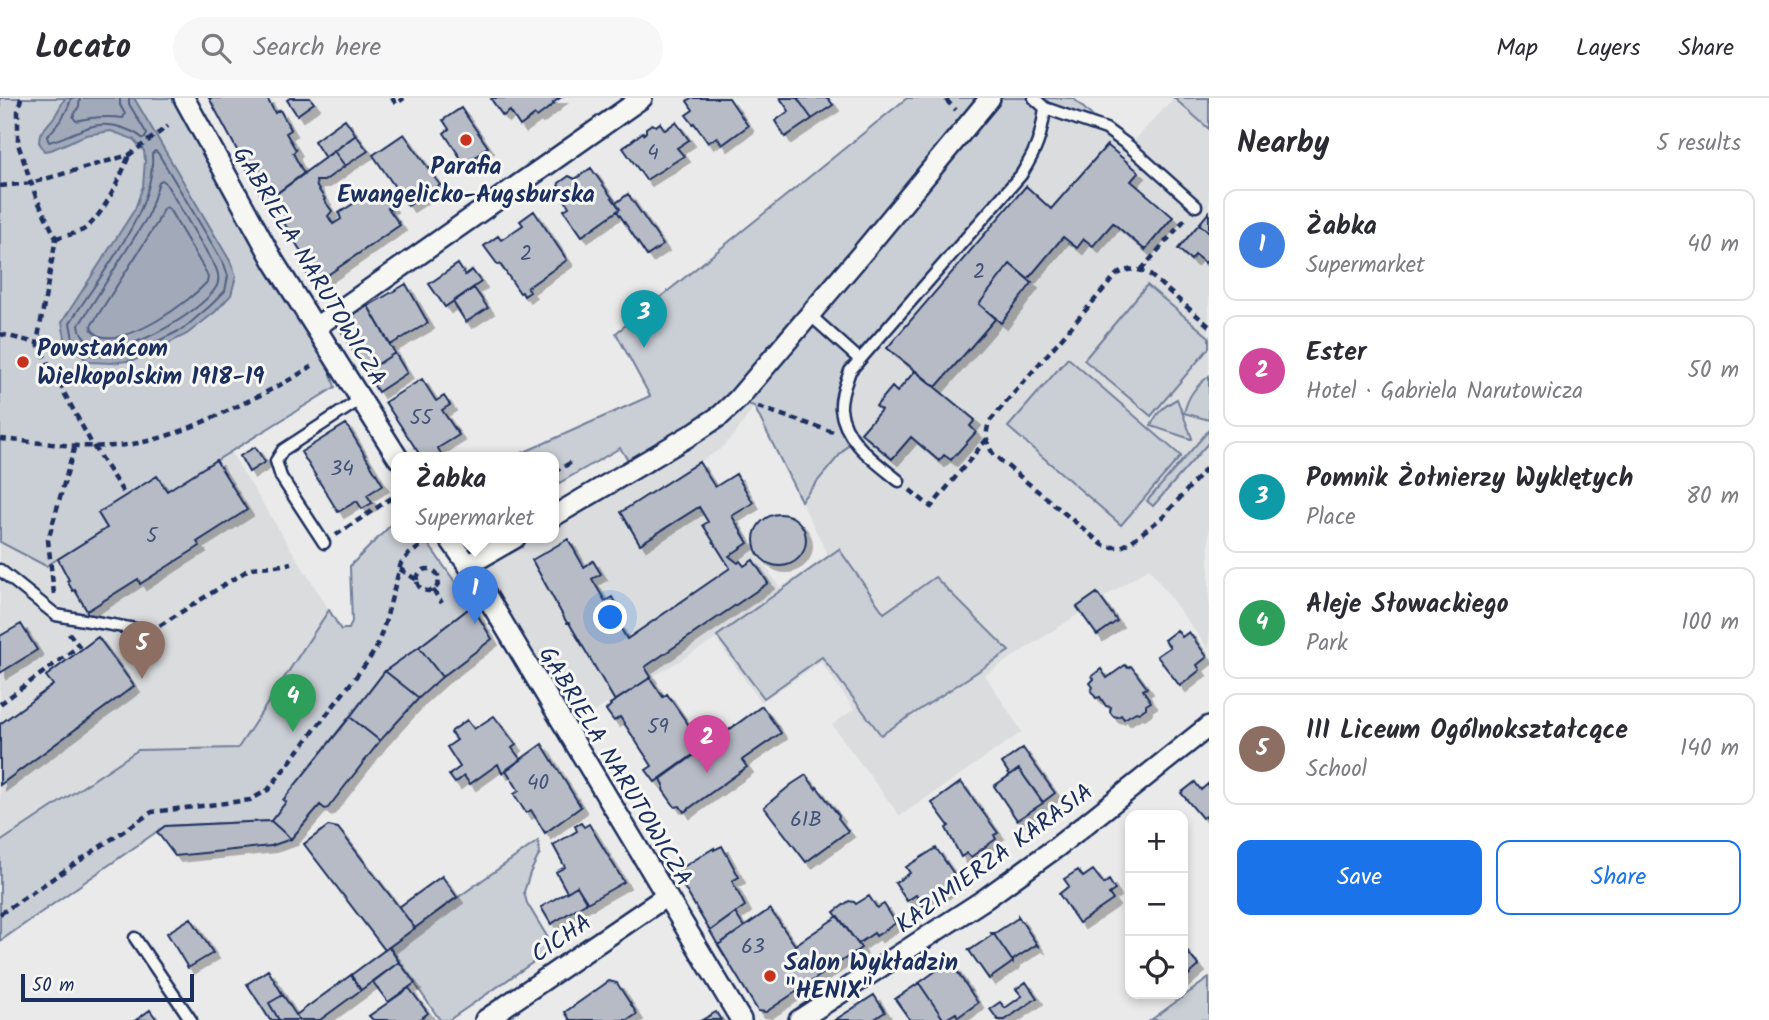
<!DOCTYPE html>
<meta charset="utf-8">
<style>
body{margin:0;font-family:Kalam,sans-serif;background:#f7f7f7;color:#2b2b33}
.controls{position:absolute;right:21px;bottom:21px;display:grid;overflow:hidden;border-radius:14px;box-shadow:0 4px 10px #0003}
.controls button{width:63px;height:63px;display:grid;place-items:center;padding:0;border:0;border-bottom:2px solid #e1e1e2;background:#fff;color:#2b2b33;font:35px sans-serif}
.scale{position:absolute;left:21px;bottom:18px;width:173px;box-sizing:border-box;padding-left:7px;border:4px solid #1b2f5e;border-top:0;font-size:19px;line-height:24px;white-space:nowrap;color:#1b2f5e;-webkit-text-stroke:5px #f6f6f2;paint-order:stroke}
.you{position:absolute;left:611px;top:520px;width:24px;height:24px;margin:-18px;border:5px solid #fff;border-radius:50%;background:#1a73e8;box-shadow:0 0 0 10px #1a73e833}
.badge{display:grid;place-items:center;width:46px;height:46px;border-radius:50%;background:#1a73e8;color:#fff;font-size:23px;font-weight:700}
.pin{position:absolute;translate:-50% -58px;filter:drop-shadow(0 2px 4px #0008)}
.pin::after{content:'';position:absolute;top:37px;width:24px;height:21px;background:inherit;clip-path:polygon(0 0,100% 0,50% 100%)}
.popup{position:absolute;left:391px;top:354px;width:168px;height:91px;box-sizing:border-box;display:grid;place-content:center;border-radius:14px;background:#fff;filter:drop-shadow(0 2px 5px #0005);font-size:23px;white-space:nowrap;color:#7c7c81}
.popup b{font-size:26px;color:#2b2b33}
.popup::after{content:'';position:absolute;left:50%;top:100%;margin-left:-14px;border:14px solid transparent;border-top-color:#fff}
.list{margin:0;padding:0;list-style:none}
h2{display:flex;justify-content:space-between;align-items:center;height:91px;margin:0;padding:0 28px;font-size:30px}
h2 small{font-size:23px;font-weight:400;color:#7c7c81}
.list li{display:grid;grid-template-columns:46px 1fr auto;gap:21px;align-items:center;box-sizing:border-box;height:112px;margin:0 14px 14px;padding:0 14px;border:2px solid #e1e1e2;border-radius:14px}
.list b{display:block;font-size:26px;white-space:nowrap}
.list p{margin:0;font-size:23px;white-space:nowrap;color:#7c7c81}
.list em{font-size:23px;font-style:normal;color:#7c7c81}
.actions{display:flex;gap:14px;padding:21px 28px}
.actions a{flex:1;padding:16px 0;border:2px solid #1a73e8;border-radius:14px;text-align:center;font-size:24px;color:#1a73e8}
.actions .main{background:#1a73e8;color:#fff}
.icon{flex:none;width:38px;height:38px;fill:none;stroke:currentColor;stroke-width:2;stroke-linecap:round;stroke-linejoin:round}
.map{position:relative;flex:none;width:1209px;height:922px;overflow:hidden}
header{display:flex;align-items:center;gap:42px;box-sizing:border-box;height:98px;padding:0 35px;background:#fff;border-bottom:2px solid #e1e1e2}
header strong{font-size:33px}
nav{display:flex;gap:38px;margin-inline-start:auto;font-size:24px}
.search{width:490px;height:63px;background:#f7f7f7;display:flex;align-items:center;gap:18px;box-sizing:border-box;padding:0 24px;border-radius:38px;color:#7c7c81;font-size:26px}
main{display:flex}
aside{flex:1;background:#fff}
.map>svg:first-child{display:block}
</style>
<header>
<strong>Locato</strong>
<div class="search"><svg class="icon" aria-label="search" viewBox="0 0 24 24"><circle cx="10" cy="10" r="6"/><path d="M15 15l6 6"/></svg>Search here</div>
<nav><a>Map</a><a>Layers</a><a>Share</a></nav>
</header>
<main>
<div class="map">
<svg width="1209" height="922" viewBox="0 0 1209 922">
<defs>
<filter id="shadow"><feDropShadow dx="6" dy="6" stdDeviation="0" flood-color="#0004"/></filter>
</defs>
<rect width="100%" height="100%" fill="#e9eae9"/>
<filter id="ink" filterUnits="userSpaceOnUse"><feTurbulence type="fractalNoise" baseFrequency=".0143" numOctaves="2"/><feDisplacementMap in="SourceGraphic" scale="14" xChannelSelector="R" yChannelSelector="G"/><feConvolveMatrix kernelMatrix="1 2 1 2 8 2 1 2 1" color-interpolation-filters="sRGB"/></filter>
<g filter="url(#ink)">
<!-- built -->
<path fill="#dadcde" d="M1174,0L1209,31V552L1149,470L985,577L1022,634L900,718L832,627L854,611L821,564L761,604L716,541L565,631L468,467L515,440H554V418L737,302L754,308L736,335L720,351L700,364L715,389L736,376L753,405L732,418L780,490L828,457L801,403L853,341L841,310L850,273L1045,10L1071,18L1129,48Z
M230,353L329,512L238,650L138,652L0,744V444L46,468L107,430L98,415L157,378L166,392Z"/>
<!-- green -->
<path fill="#caced5" stroke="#727e9a" stroke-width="2" d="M0,0H184L316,229L335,289L167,393L157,378L98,415L107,430L46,468L0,444Z
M907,0H1073L1106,31L1045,10L1034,56L859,261L841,310L853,341L801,403L754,308L737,302L634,371L620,350L554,388V360H511L650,298L616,235Z
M1174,0H1209V31Z
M1147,187L1209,239V250L1151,318L1084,262Z
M1068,260L1181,358L1121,427L1008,329Z
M1209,278V322L1184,315C1188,298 1195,289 1209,278Z
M1177,301L1192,340L1191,341L1151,328C1157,314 1164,308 1177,301Z
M1209,332V344L1153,408L1147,403Z
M396,422V440H424L472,508L419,549L385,573L284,702L286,704L271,723L165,728L0,843V744L138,652L238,650L329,512L341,532L343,531H349L352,523L350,468Z
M839,451L884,515L935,479L1009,553L881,637L822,559L764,600L717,538Z
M538,743L540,755L530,775L524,794L527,805L554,850L449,922H440L389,848Z
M1209,880V922H1151Z"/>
<!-- water -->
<path fill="#a2aaba" stroke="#6c7995" stroke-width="2" d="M65,0H134L230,163L236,178L231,197L215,214L187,236L135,262L111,265L89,264L66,245L62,224L135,111L143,88L145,62L144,53L133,41L111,33L86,37L51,52L44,53L39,44L40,36L55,18Z"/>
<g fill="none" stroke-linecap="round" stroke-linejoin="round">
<!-- shore -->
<path stroke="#516083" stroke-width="2" d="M71,0C68,15 57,27 47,39L49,44C75,38 93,19 123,30C130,33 136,34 142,40H145L147,36L129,6V0
M80,0L79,8L73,19L76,23C92,19 107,18 123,20L125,16L120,7V0
M155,53L158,55L224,166L228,178L225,193L210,208L183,231L133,255L111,258L91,257L73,241L70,225C99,177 156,114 152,56Z
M162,82L165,84L216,170C219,177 220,184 215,191C200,214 116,267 90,245C84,239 80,236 79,227L148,118L159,84Z
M166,109L169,111L206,174L208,180L207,184C188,205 130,247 100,238C97,237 94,234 92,232L91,228L157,125L163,111Z"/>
</g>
<!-- building -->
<path fill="#b6bbc6" stroke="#1b2f5e" stroke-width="2" filter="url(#shadow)" d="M209,0H267L275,15L280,12L291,32L286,35L296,52L293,55L304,76L265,104Z
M290,0H310L314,5L297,17L287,2Z
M493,0H560L553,5L554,6L537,19L535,17L520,28L510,13L503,18L491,1Z
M691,0H729L748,28L722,47L717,39L708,45L694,25L693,26L686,17L693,12L687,3Z
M780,0H797L812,21L785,39L775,23L789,13Z
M797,0H828L833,7L812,21Z
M461,10L488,49L481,53L482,55L464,65L444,35L449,31L443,22Z
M345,21L356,37L325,60L314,43Z
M676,24L689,42L677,50L684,58L646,82L623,50L643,34L644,36L646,34V30L652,26L656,28L660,25L665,32Z
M404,36L440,87L408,108L373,57Z
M356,37L368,53L345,68L334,53Z
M1107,47L1139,74L1131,83L1173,119L1145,152L1113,125L1093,148L1084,141L1077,150L1063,139L1028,181L1010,166L979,206L996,220L936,289L887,250L1026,88L1051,111Z
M334,53L345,68L324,83H316L317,89L325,101L324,102L332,113L328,118L333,126L341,121L339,115L376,91L385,104L387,102L391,108L388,110L400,127L319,183L311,182L302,167L307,164L280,118L275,121L265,104Z
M591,70L620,111L582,138L564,112L569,109L558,90L559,85L569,78L575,81Z
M628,96L663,147L647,158L617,113L620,111L616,105Z
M534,113L567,162L527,190L530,194L524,198L522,194L520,195L500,166L498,167L484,148L498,138L501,142L523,127L520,123Z
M1209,114V134L1199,126Z
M1199,126L1209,134V161L1205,165L1195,157L1191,162L1178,151Z
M458,166L465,177L472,172L481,184L445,209L429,186Z
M1010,166L1032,185L1001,225L979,206Z
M406,186L428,225L390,247L368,208Z
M474,190L488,210L466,224L453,204Z
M368,208L395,255L366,274L337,226Z
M395,255L407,275L378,294L366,274Z
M915,273L975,322L970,328L976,334L951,362L944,357L939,363L911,339L892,361L861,335L881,312L876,308L892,289L897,294Z
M422,281L436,303L444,298L450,307L442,312L459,337L438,350L443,360H422L385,304Z
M346,326L383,387L367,397L372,405L362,411L357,403L338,414L301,354Z
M255,349L265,364L249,374L240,358Z
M216,362L247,412L197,444L200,448L176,463L140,486L138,481L87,513L75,492L73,493L67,483L69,482L58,461L107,430L98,415L157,378L167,393Z
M699,364L715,389L736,376L753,405L732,418L748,445L729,458L738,465L740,463L744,468L753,462L768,485L645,569L651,579L615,603L569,525H567L532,462L568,441L584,469L593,463L601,476L592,481L605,503L612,499L618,510L611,514L627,541L730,470L703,427L708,424L699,409L640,446L621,414Z
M754 442a26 26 0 1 1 52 0a26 26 0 1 1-52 0Z
M1097,495L1117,523L1097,537L1077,509Z
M472,508L492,541L442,579L419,549Z
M21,526L37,552L0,575V538Z
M1177,532L1182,539L1189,534L1207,559L1197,567L1200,572L1180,588L1157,558L1170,549L1164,542Z
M98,539L134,588L0,687V626L53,587L46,578Z
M419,549L442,579L419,600L385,573Z
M1125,567L1128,570L1131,568L1147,590L1143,592L1151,604L1146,607V610L1139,615L1136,614L1124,621L1121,617L1118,619L1113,618L1110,614L1111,609L1106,608L1100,599L1096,600L1091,593L1093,589L1090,585L1094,581L1092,578L1101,571L1107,580Z
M385,573L419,600L380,643L350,619Z
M650,580L663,599L667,596L695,636L699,633L707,647L655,684L646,672L652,668L620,619L614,623L606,612L611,607L610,606Z
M762,608L781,635L742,662L747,669L684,714L680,708L675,709L663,692L664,687L661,681Z
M494,618L516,647L512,650L521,662L502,675L498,666L470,686L464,678L455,685L449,677L460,669L447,649L457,642L451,635L452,633L467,622L474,631Z
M350,619L380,643L328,710L325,711L320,707L291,741L271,723L286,704L283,702Z
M542,646L581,709L545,735L531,712L526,715L514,696L519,693L506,672Z
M1023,650L1055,695L1043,704L1019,671L1010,677L1002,665Z
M1019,671L1043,705L1017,722L994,688Z
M806,677L816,691L817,689L839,718L838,720L848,733L806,764L764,709L792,686Z
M961,684L998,735L994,737L996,741L971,759L967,755L961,759L946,730L949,728L932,705Z
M1195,684L1201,692L1209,685V723L1205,718L1202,720L1181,695Z
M271,723L291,741L271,748L175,758L157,734L165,728Z
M581,725L584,729L589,726L624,784L587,805L577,788L567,794L556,774L565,769L553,747L577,733L575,728Z
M328,728L338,730L415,830L385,852L304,746Z
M722,748L739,779L732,783L745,808L710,833L675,774L714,750V752Z
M936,750L959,783L923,808L916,797L907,803L895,785L910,775L906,769Z
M1078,772L1083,779L1093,772L1104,786L1109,782L1115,792L1109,796L1113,802L1079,825L1059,796L1069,788L1064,781Z
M442,778L457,799L415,830L399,809Z
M577,788L587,804L551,826L541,809Z
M869,798L877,810L884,806L896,825L876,838L874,835L858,846L834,814L849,803L854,804L856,806Z
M770,811L795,847L838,818L861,850L766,914L758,913L718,847Z
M735,815L744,829L718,847L710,833Z
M1018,818L1038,848L1036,847L1013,862V864L993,835H995L1018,820Z
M191,820L213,855L188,870L167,835Z
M991,835H993L1013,864L989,881L968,851L970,852L992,837Z
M389,849L399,864L361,892L351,877Z
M1183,849L1199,868L1183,882Z
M950,863L978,905L958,919L956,915L944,922L919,885Z
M399,864L415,885L388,904L373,884Z
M268,872L283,897L269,905L279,922H270L247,886Z
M351,877L361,892L320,922H299L296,917Z
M609,883L617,885L637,916L628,922H570L565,914Z
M1026,884L1037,900L1005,922H998L990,911L1000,904L1005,910L1022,898L1016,891Z
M919,885L944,922H910L895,901Z
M409,890L428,915L419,922H373L369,918Z
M283,897L296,917L299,922H279L269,905Z
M874,897L885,914L873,922H835Z
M150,912L157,922H136Z
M716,914L721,922H702Z"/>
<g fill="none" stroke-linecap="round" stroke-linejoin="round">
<!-- service casing -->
<g stroke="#1b2f5e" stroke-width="15">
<path id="service" d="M1045,10L1106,31L1129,48L1196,108
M810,217L859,261
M899,383C876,364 844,343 841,311C840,298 846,285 850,273L1021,77C1037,51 1041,40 1045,10L1034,0
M324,445L281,379L276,363L283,352L361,301
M0,472L56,517L135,531
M135,840L191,922"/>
</g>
<!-- minor casing -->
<g stroke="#1b2f5e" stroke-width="24">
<path id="minor" d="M184,0L274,164L398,360
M316,229L642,0
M554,418L694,335L721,317L737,302L863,154L990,0
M449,440L468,467L741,922
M468,467L515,440
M485,922L665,799
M799,922L985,801L1057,749L1209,628"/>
</g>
<!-- path -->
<path stroke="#1b2f5e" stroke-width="4.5" stroke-dasharray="7 5" stroke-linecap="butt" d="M21,0L18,13V46L36,99L56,140L37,245L93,348L123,394
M392,0L396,6L404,0
M946,2L956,12
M0,88L31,85L129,57L168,28
M56,140C64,138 75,136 83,132C101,122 122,77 129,57
M1141,172L1187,119
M1209,228L1149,176C1137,170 1128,170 1116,177L989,324C985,337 986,346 994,357L1103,447L1111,449H1121L1129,445L1163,419L1209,367
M0,236L37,245
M758,309L833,334
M0,341C37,344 76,350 113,348C160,346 204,324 246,304C269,293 291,282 312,268
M554,374L574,363
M910,392L931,409L986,342
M336,437L396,397
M400,471L417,482
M417 482a11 11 0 1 1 22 0a11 11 0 1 1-22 0Z
M433,492L442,505
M54,496L48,442L75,347
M148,530L159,528L251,470C265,468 278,469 291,465
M0,606L79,548L69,535
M0,816L152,714L250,702L268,692L365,567L376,551L385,525L401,465L408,457L431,441"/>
<!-- service -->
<use href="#service" stroke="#f6f6f2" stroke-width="10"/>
<!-- minor -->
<use href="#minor" stroke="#f6f6f2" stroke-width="19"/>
</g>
</g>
<!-- markers -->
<g fill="#c8321e" stroke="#f6f6f2" stroke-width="2.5">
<circle cx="466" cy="42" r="7"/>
<circle cx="23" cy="264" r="7"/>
<circle cx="770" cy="878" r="7"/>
</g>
<g text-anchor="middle" stroke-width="6" stroke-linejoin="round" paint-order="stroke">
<!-- number labels -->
<g font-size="21" fill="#425278">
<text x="653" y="61">4</text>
<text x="526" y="162">2</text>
<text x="979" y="180">2</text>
<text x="421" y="326">55</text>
<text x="342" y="377">34</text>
<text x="152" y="444">5</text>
<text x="658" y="635">59</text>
<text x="538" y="691">40</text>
<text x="806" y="728">61B</text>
<text x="753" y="855">63</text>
</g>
<!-- poi labels -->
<g font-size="24" font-weight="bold" fill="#1b2f5e" stroke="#f6f6f2" text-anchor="start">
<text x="466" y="76" text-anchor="middle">Parafia<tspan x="466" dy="28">Ewangelicko-Augsburska</tspan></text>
<text x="37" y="258">Powstańcom<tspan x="37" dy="28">Wielkopolskim 1918-19</tspan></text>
<text x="784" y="872">Salon Wykładzin<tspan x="784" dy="28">"HENIX"</tspan></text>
</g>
<!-- street labels -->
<g font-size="24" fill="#1b2f5e" stroke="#f6f6f2">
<text transform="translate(310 168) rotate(59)" y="8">GABRIELA NARUTOWICZA</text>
<text transform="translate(616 668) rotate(59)" y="8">GABRIELA NARUTOWICZA</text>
<text transform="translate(994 760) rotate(-36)" y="8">KAZIMIERZA KARASIA</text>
<text transform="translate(561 840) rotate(-34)" y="8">CICHA</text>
</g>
</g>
</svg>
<div class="controls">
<button>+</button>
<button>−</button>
<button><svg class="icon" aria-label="locate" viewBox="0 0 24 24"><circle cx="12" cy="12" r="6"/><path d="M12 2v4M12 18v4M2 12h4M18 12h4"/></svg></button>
</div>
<div class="scale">50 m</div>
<div class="you"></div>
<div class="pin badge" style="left:475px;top:526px;background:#3f7fe0">1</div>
<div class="popup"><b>Żabka</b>Supermarket</div>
<div class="pin badge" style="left:707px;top:675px;background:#d1479c">2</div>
<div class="pin badge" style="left:644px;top:250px;background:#0f9aa8">3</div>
<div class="pin badge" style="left:293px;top:634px;background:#2e9e5b">4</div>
<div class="pin badge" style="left:142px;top:581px;background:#8d6e63">5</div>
</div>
<aside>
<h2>Nearby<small>5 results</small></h2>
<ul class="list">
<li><span class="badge" style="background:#3f7fe0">1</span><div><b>Żabka</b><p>Supermarket</p></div><em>40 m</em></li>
<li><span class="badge" style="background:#d1479c">2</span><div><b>Ester</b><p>Hotel · Gabriela Narutowicza</p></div><em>50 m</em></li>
<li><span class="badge" style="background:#0f9aa8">3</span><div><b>Pomnik Żołnierzy Wyklętych</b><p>Place</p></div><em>80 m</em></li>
<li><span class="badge" style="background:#2e9e5b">4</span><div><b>Aleje Słowackiego</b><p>Park</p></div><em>100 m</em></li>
<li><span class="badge" style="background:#8d6e63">5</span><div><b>III Liceum Ogólnokształcące</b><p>School</p></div><em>140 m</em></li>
</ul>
<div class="actions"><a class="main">Save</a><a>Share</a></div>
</aside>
</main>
